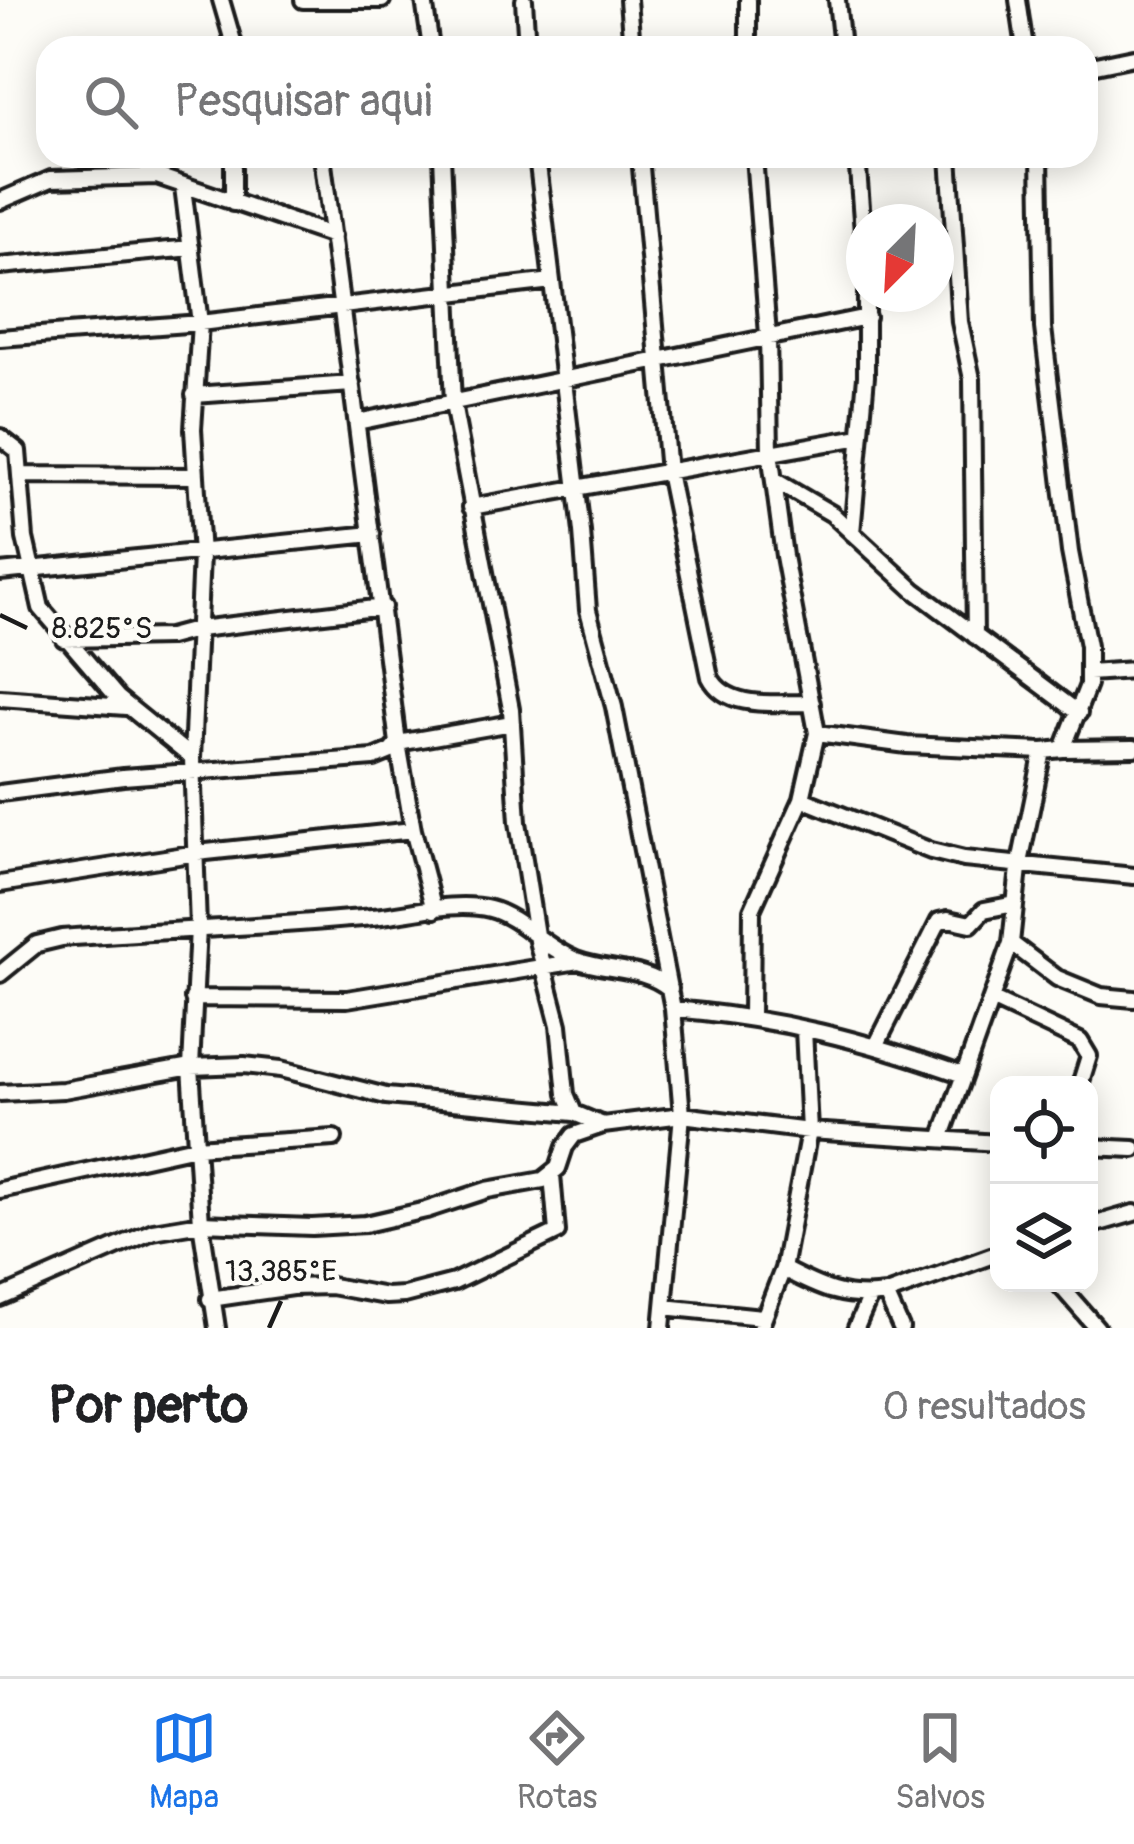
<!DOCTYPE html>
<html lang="pt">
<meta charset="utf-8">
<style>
body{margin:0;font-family:Pangolin,sans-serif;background:#f6f6f6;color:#202124}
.controls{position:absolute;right:36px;bottom:36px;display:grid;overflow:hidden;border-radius:24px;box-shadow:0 6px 30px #0003}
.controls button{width:108px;height:108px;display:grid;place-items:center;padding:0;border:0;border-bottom:3px solid #e0e0e0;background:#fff;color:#202124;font:60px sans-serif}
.compass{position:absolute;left:846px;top:204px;width:108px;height:108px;border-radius:50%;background:#fff;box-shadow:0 6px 30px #0003;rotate:204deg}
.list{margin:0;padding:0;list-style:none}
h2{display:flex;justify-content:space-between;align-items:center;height:156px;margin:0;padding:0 48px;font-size:51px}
h2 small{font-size:39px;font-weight:400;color:#757577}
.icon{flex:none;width:66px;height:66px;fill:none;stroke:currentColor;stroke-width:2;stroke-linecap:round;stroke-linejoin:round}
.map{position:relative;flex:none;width:1134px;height:1328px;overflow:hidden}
.search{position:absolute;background:#fff;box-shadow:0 6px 30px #0003;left:36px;right:36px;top:36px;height:132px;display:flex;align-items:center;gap:30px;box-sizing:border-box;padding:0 42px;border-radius:36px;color:#757577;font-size:45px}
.sheet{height:348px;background:#fff}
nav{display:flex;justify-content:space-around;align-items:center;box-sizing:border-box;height:168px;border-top:3px solid #e0e0e0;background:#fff;font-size:33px;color:#757577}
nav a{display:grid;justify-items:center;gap:6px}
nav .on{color:#1a73e8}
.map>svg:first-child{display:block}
</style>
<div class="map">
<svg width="1134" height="1328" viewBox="0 0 1134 1328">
<rect width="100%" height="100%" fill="#fdfcf7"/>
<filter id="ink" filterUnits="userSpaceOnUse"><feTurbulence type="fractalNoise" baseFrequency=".00833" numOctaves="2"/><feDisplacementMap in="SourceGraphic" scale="24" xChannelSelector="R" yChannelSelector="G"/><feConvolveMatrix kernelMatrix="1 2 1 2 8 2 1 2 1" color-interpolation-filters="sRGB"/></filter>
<g filter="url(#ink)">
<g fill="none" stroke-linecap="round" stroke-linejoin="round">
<!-- street casing -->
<g stroke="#1c1c1c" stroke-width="22">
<path id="street" d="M221,0L235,48
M303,0H382
M424,0L431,48
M524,0L527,48
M628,0L632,48
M748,0V48
M837,0L842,48
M1018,0L1025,48
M1086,67L1134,57
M233,156V203
M322,156L398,743L413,830L434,910
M442,156L453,404L511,709L518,822L537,941L559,1025L566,1094L574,1113
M537,156L582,532L588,610L614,707L673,1009L682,1115L662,1328
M640,156L668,472L710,677C727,711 779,702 812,703
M857,156L864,245
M949,156L960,322L972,379L975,636
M183,187L200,323L193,429L201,555L192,758
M0,201L51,179L157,176L333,236
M0,266L191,248
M0,338L200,323L552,281
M194,395L352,384
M357,422L867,317
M0,437L18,451L25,538L41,608L118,698L192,758L198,928L191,1067L201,1223L217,1328
M21,475L194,476
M774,480L832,514L914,590L1079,713
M471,507L860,437
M852,533L866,376V294
M0,572L372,534
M64,639L169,637L199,629L383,607
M1088,673L1134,670
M0,698L126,707
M817,733L907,745L1043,751
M1063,749L1134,748
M0,793L123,777L374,758L391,751L398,743L512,723
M802,799L931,851L964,859L1134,876
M0,884L197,853L413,830
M1011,943L1057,978L1101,996L1134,999
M0,974L37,944L62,938C166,930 269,927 372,917C409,914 454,900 490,909C521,917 543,947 576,960C608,972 642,966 670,989
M193,998L347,999L578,961
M991,999L1080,1041L1089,1056L1080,1085
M673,1009C778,1018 864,1040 963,1075
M751,1017L752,910L802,799L817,733L784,556L770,452L768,335L754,156
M877,1044L939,921L948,919L971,924L984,910L1015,904
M0,1093L63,1090L191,1067L244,1065L281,1069L386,1096L574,1113L603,1125L682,1115L809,1131L999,1143
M941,1139L1011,943L1019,868L1043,751L1063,749L1088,685V646L1070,552L1043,328L1040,156
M1089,1147L1134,1149
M0,1190L195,1147L334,1138
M1089,1226L1134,1213
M783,1269C819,1288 845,1300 886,1294L999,1253
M1058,1283L1097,1328
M886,1294L901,1328
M0,1298L153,1231L201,1223L312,1227L365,1224L426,1210L487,1190L543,1180L558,1168L565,1147L574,1135L600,1126
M210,1299L292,1287L331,1286L386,1296L404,1295L454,1282L557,1232L552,1175
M664,1307L762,1317
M760,1328L783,1269L809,1131L804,1029
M856,1328L870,1296"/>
</g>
<!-- street -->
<use href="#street" stroke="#fdfcf7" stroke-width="14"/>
</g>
</g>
<!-- ticks -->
<path fill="none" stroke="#1c1c1c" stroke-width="4.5" d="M0,615L27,628M269,1328L281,1301"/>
<g font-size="30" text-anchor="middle" fill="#1c1c1c" stroke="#fdfcf7" stroke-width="9" stroke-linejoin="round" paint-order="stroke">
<text x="102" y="638">8.825°S</text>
<text x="281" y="1281">13.385°E</text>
</g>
</svg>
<div class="controls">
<button><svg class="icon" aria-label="locate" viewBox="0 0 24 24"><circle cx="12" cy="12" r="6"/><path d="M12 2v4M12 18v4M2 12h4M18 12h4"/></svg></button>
<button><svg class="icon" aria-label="layers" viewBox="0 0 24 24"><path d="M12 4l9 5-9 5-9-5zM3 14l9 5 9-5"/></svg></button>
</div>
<svg class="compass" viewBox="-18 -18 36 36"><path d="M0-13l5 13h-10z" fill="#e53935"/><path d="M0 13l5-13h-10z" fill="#757577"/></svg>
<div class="search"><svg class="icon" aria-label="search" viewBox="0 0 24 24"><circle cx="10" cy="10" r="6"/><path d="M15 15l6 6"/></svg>Pesquisar aqui</div>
</div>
<section class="sheet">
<h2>Por perto<small>0 resultados</small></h2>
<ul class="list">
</ul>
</section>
<nav>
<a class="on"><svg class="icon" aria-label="map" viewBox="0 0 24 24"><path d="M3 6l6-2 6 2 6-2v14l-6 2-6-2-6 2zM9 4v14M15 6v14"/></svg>Mapa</a>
<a><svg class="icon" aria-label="directions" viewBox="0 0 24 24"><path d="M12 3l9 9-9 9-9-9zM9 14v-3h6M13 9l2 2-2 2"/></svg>Rotas</a>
<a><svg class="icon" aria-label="saved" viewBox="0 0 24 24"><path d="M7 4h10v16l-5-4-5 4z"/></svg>Salvos</a>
</nav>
